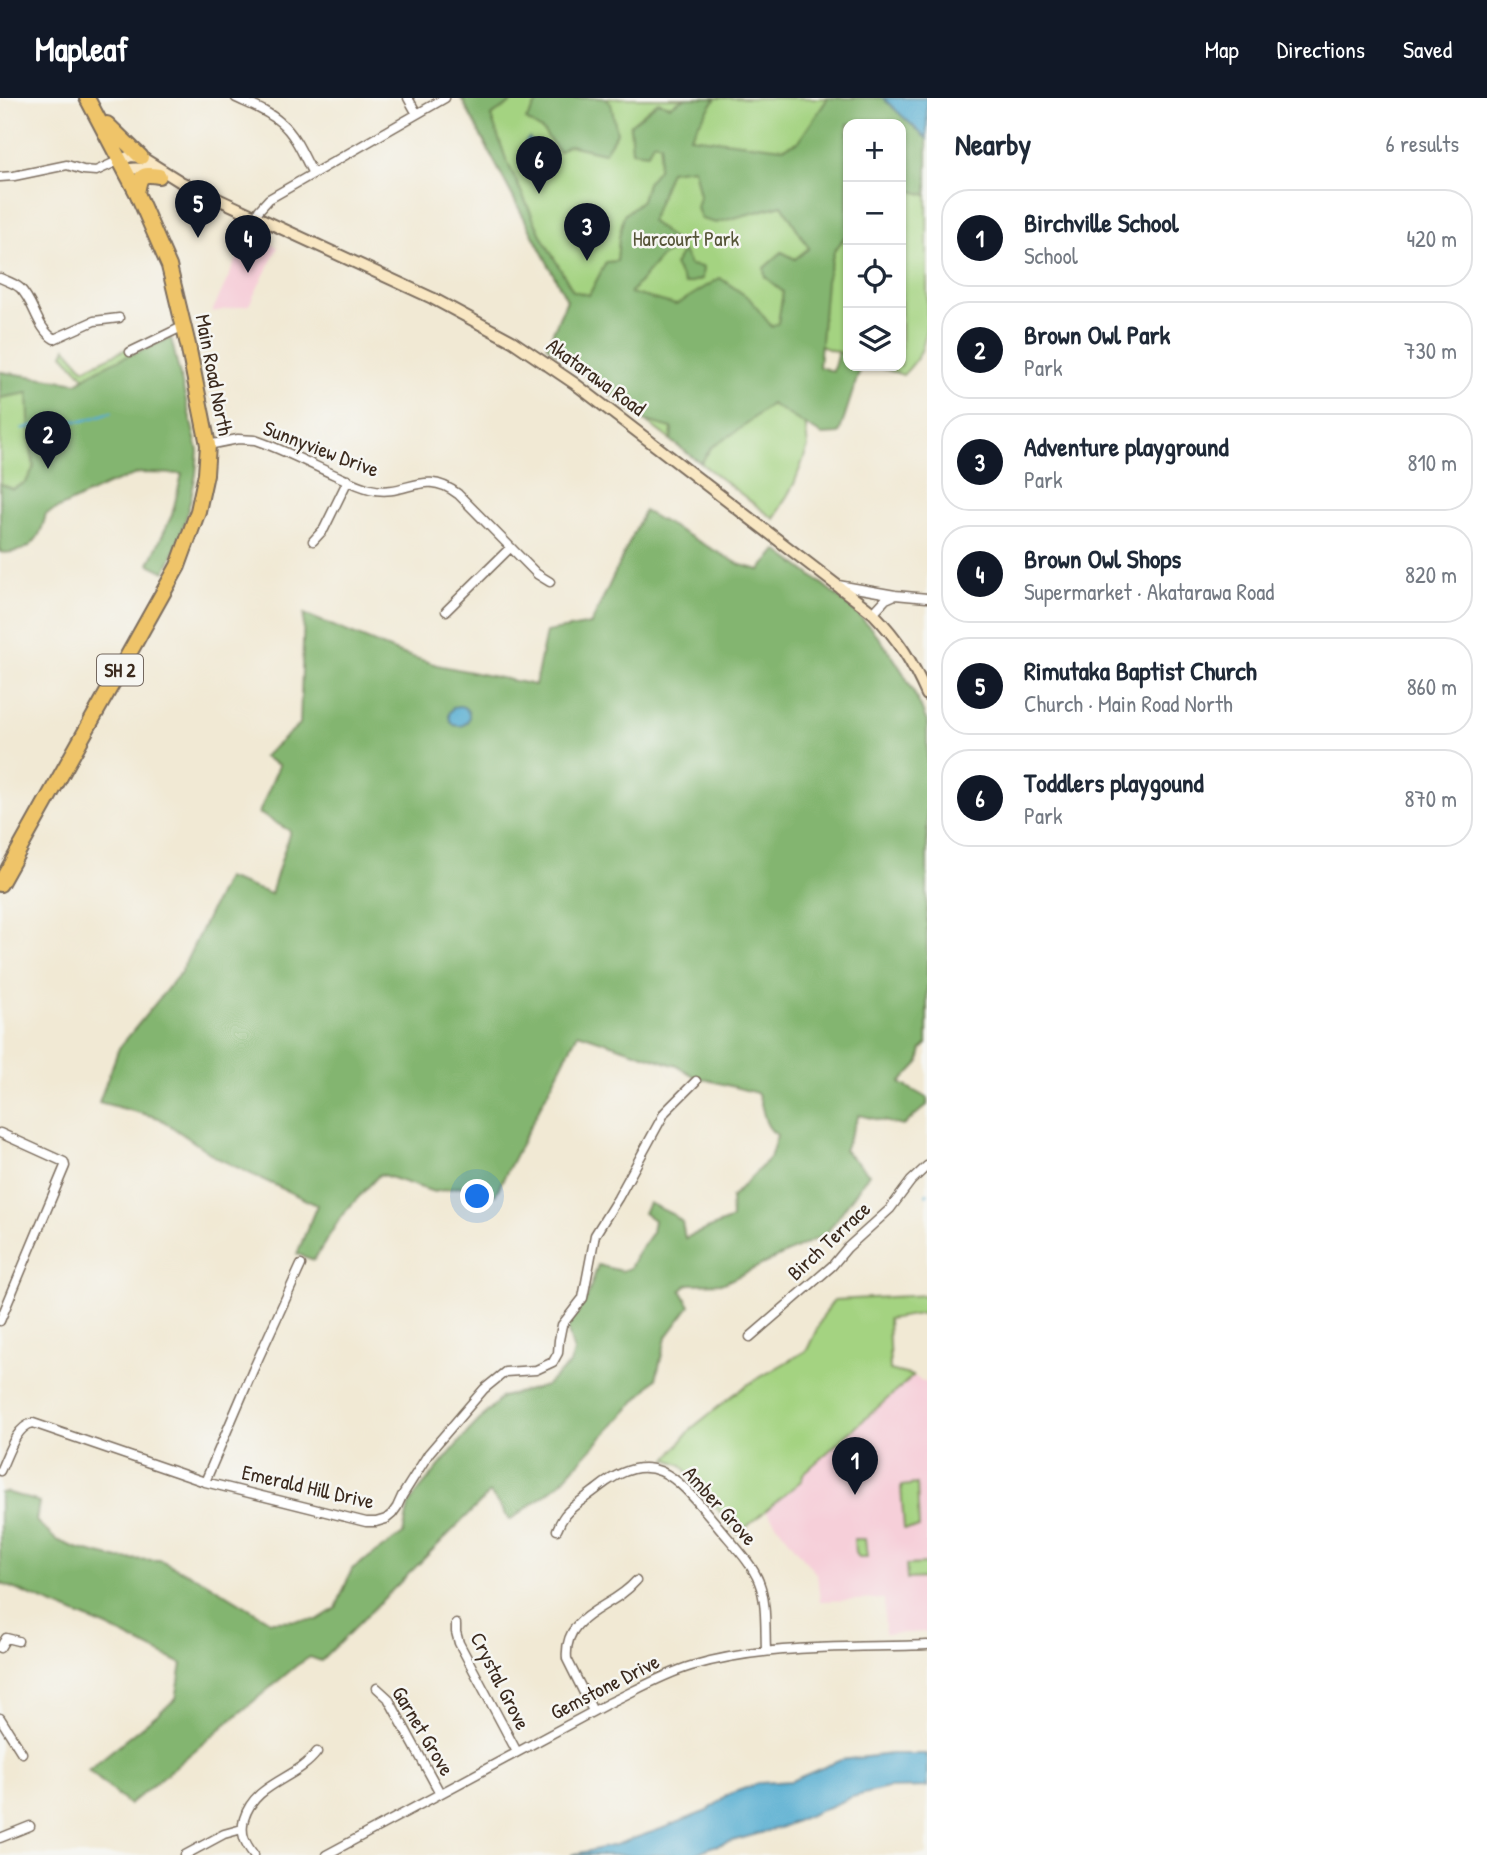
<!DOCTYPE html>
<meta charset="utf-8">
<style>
body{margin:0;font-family:"Patrick Hand",sans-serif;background:#f6f6f7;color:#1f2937}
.controls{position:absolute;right:21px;top:21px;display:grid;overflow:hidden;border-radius:14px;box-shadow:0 2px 5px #0004}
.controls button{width:63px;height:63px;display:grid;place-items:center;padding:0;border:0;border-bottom:2px solid #e0e1e3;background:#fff;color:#1f2937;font:35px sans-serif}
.you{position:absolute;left:478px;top:1099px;width:24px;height:24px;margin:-18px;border:5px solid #fff;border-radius:50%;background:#1a73e8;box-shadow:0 0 0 10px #1a73e833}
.badge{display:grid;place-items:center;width:46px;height:46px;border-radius:50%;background:#111827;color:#fff;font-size:23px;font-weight:700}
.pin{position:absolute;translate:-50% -58px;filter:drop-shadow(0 2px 4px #0008)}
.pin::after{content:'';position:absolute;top:37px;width:24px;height:21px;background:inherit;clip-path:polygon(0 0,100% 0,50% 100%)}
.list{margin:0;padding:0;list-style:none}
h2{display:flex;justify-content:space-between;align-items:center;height:91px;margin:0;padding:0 28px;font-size:30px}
h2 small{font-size:23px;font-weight:400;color:#747a83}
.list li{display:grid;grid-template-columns:46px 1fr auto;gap:21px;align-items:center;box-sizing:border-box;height:98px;margin:0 14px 14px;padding:0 14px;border:2px solid #e0e1e3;border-radius:28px}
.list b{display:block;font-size:26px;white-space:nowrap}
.list p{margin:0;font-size:23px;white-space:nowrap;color:#747a83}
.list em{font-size:23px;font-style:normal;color:#747a83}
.icon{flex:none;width:38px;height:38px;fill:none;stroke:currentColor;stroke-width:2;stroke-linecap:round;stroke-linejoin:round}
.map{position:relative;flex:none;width:927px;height:1757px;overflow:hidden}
header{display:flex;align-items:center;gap:42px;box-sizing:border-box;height:98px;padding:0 35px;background:#111827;color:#fff}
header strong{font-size:33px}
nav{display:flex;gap:38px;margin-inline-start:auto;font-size:24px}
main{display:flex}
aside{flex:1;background:#fff}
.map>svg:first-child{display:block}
</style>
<header>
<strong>Mapleaf</strong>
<nav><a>Map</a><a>Directions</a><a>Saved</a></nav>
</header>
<main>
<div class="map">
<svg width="927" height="1757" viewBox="0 0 927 1757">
<rect width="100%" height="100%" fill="#f6f6f2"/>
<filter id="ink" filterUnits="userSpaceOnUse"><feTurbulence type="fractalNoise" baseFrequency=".0143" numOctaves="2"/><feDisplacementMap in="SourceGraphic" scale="14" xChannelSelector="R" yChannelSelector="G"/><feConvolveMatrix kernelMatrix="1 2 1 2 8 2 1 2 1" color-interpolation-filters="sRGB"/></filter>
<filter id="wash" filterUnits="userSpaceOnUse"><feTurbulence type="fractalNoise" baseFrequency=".00686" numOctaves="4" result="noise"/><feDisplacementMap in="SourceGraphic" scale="28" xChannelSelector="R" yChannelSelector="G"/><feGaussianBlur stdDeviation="1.57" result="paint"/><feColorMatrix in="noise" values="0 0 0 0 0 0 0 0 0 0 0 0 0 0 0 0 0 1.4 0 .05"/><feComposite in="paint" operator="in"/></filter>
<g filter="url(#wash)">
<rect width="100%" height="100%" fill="#f1e9d4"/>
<!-- built -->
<path fill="#f6cfd9" d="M248,137L278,149L249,207L212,214Z
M913,1278L927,1285V1534L885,1536L884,1501L820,1503L817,1477L766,1413L802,1382V1377Z"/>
<!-- green -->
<path fill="#a4d381" stroke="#707e50" stroke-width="2" d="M461,0H841L848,26V258L795,239L808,349L794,386L774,421L547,248L567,202Z
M901,42L927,64V225C924,250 921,259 903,277L876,268H901Z
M171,240L0,418V274L78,285L84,279L63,256L66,250L84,271L128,250L131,257Z
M927,1197V1215L888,1221L890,1272L913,1278L803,1376L802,1382L738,1436L682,1367L667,1361L692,1330L732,1298L747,1287L807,1252L823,1218L834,1202Z
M917,1386L919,1430L904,1431L901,1388Z
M854,1441H865L867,1459H859L855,1455Z
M927,1466V1480L907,1481L906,1467Z"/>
<!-- forest -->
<path fill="#83b56f" stroke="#5f7046" stroke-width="2" fill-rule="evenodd" d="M464,0H515L508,7L491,18L506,61L542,139L573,193L589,197L606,164L617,163L619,139L624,117L642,102L647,85L658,71L661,46L653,44L648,55L632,53L630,27L658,4L670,8L685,0H716L690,39L783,50L798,44L828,0H883L927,41V97L901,90V26H848V134L834,154L826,183L819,269L833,273L838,254L848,258V268H861L839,336L822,337L771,306L737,333L711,350L701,365L671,343L672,330L646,323L547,248L567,202L462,1ZM694,70L700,98L697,110L701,121L716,125L782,107L809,150L795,161L782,154L764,170L765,179L783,194L778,225L772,229L749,200L720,180L676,207L630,195L660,160L674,150L675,143L651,123L670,73Z
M540,0H605L611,6L617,35L604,55L569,47L559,54L543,33L526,22Z
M683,153L690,167L703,169L702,181L685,186L674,167Z
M171,240L198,353L196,376L187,417L176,450L165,474L149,466L172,417L182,376L139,375L107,387L46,416C42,433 36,450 17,453C10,454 6,456 0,454V386L13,391L26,384L34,369L30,344L28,295L0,300V274L78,285C101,266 144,252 171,240Z
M644,413L741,467L760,472L777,452C800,469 824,486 845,505C882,536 910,580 927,624V946L922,951L919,965L900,985L927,1000V1007L903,1028L859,1017L844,1052L869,1076L826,1136L724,1185L689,1186L681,1192L690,1208L666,1240L656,1281L558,1387L510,1422L490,1395L321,1563L310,1559L296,1568L129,1707L88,1672L176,1601L182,1566L107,1529L0,1485V1395L6,1394L39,1404L36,1423L56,1442L76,1450L119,1461L160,1462L204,1483L270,1523L317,1522L336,1510L352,1471L403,1436L409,1407L416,1396L466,1336L502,1299L545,1288L570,1266L574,1254L567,1230L587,1200L598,1167L621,1173L630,1170L638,1154L652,1134L654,1122L644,1115L649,1105L674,1117L682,1124L685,1140L732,1121L731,1100L770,1060L777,1037C761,1027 765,1010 757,995L696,979L677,968L578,935L495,1097L459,1089L434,1094L380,1076L342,1117L314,1162L297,1156L317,1107L217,1060L159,1020L99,1004L119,950L181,874L226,780L271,796L290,733L259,715L279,667L263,659L300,626L304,516L397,554L437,567L535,587L546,534L591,526Z"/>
<!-- water -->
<path fill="#53acd0" stroke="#476b77" stroke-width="2" d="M883,0H927V41Z
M529,40L538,51L549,57L545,64C536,68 529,66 524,58L523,47Z
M449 618a10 10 0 1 1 20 0a10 10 0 1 1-20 0Z
M891,1656H927V1689L888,1690L852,1699L782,1729L711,1749L693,1757H571L615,1747L661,1731L707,1713L729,1696L760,1685L791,1683L841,1662Z"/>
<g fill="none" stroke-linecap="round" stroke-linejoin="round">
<!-- stream -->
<path stroke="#53acd0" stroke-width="2.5" d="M22,331L50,323H83L112,314
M926,1097L927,1095"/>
</g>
</g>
<g filter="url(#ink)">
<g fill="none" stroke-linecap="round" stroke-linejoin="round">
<!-- street casing -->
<g stroke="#7b6d5e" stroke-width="11">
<path id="street" d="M236,0C251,7 268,13 280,24C296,37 304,59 313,76
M408,0L417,16
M0,79L14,78L67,67L83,72L96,73L120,62
M256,118L259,112L269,101L445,0
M0,180C7,183 14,185 20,190C35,205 36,229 54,241L94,223L119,220
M130,254L184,228
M208,347L238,341L255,342C282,351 308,365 335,377C346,382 358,388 370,391C407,400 422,369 458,396L537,476L550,484
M313,443L324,431L348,382
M838,487L895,497L927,500
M446,513L510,450
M873,515L886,501L895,497
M0,1035L64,1064L65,1068L0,1223
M750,1239L832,1168L847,1150L890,1111L911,1083L927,1068
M0,1373C8,1357 15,1329 33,1325L205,1384L366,1424H376L386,1421L392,1416L397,1409L402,1398L429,1355L484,1291L505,1274L536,1272L553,1264L558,1255L559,1242L562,1227L583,1200L595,1137L618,1100L665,1014L696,983
M205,1384L253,1272L301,1167
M557,1432C559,1427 562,1421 565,1417C573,1407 587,1399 598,1390C655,1344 681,1385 718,1428C731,1444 752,1465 759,1484C767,1504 765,1531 766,1552
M456,1526V1534L459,1545L517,1654
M0,1550L6,1540L18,1543
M377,1590L388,1600L440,1695
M593,1613L567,1561C563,1515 611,1512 636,1483
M0,1620L22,1655
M0,1740L30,1728
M185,1757L224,1736L242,1731
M254,1757C245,1745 240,1736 244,1721C255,1684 296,1682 317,1654
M326,1757L607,1606C635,1593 661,1577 691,1568C767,1546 848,1550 927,1547"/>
</g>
<!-- secondary casing -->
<g stroke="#7b6d5e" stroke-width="14">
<path id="secondary" d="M120,62L131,58L141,59L181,84L432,200L512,243L574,285L873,515C899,542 912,563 927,597
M125,72C137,69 145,71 156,76"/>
</g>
<!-- highway casing -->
<g stroke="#7b6d5e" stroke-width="18">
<path id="highway" d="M107,26L141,59
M137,95C140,78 141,75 159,78
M0,786L178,468L198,413L206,376L208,347L188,247L169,168L137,95L87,0"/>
</g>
<!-- street -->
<use href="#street" stroke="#fff" stroke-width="8"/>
<!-- secondary -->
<use href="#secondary" stroke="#f9e7c3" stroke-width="10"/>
<!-- highway -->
<use href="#highway" stroke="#efc469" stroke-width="14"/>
</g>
</g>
<g text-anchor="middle" stroke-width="5" stroke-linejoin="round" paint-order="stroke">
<!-- shield labels -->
<rect fill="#f6f6f2" stroke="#73675e" stroke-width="2" x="97" y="556.5" width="46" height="31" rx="5"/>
<g font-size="19" font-weight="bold" fill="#3b2a1e">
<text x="120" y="579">SH 2</text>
</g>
<!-- park labels -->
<g font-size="21" fill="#555437" stroke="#f6f6f2">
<text x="686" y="148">Harcourt Park</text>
</g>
<!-- street labels -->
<g font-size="21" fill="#3b2a1e" stroke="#f6f6f2">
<text transform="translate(214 277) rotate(79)" y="7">Main Road North</text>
<text transform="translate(596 279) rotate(36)" y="7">Akatarawa Road</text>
<text transform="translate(321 351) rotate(21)" y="7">Sunnyview Drive</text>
<text transform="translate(829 1143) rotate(-43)" y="7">Birch Terrace</text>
<text transform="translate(308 1389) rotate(13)" y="7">Emerald Hill Drive</text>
<text transform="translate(720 1408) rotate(48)" y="7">Amber Grove</text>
<text transform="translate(500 1583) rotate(63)" y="7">Crystal Grove</text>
<text transform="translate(605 1589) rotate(-27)" y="7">Gemstone Drive</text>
<text transform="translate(423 1633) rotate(59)" y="7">Garnet Grove</text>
</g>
</g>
</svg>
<div class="controls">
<button>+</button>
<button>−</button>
<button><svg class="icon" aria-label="locate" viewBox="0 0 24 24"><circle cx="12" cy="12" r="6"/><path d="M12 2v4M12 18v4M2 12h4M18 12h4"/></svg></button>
<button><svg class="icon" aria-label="layers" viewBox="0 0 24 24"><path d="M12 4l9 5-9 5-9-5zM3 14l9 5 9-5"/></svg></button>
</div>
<div class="you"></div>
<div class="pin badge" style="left:855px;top:1397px">1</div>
<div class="pin badge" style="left:48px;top:371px">2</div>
<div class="pin badge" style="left:587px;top:163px">3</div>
<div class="pin badge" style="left:248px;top:175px">4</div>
<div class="pin badge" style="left:198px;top:140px">5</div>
<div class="pin badge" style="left:539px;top:96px">6</div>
</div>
<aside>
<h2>Nearby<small>6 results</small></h2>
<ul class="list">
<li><span class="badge">1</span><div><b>Birchville School</b><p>School</p></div><em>420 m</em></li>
<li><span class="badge">2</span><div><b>Brown Owl Park</b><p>Park</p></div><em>730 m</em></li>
<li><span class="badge">3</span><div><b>Adventure playground</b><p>Park</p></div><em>810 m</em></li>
<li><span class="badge">4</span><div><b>Brown Owl Shops</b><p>Supermarket · Akatarawa Road</p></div><em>820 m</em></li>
<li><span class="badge">5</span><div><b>Rimutaka Baptist Church</b><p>Church · Main Road North</p></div><em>860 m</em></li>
<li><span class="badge">6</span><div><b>Toddlers playgound</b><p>Park</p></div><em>870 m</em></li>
</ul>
</aside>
</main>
